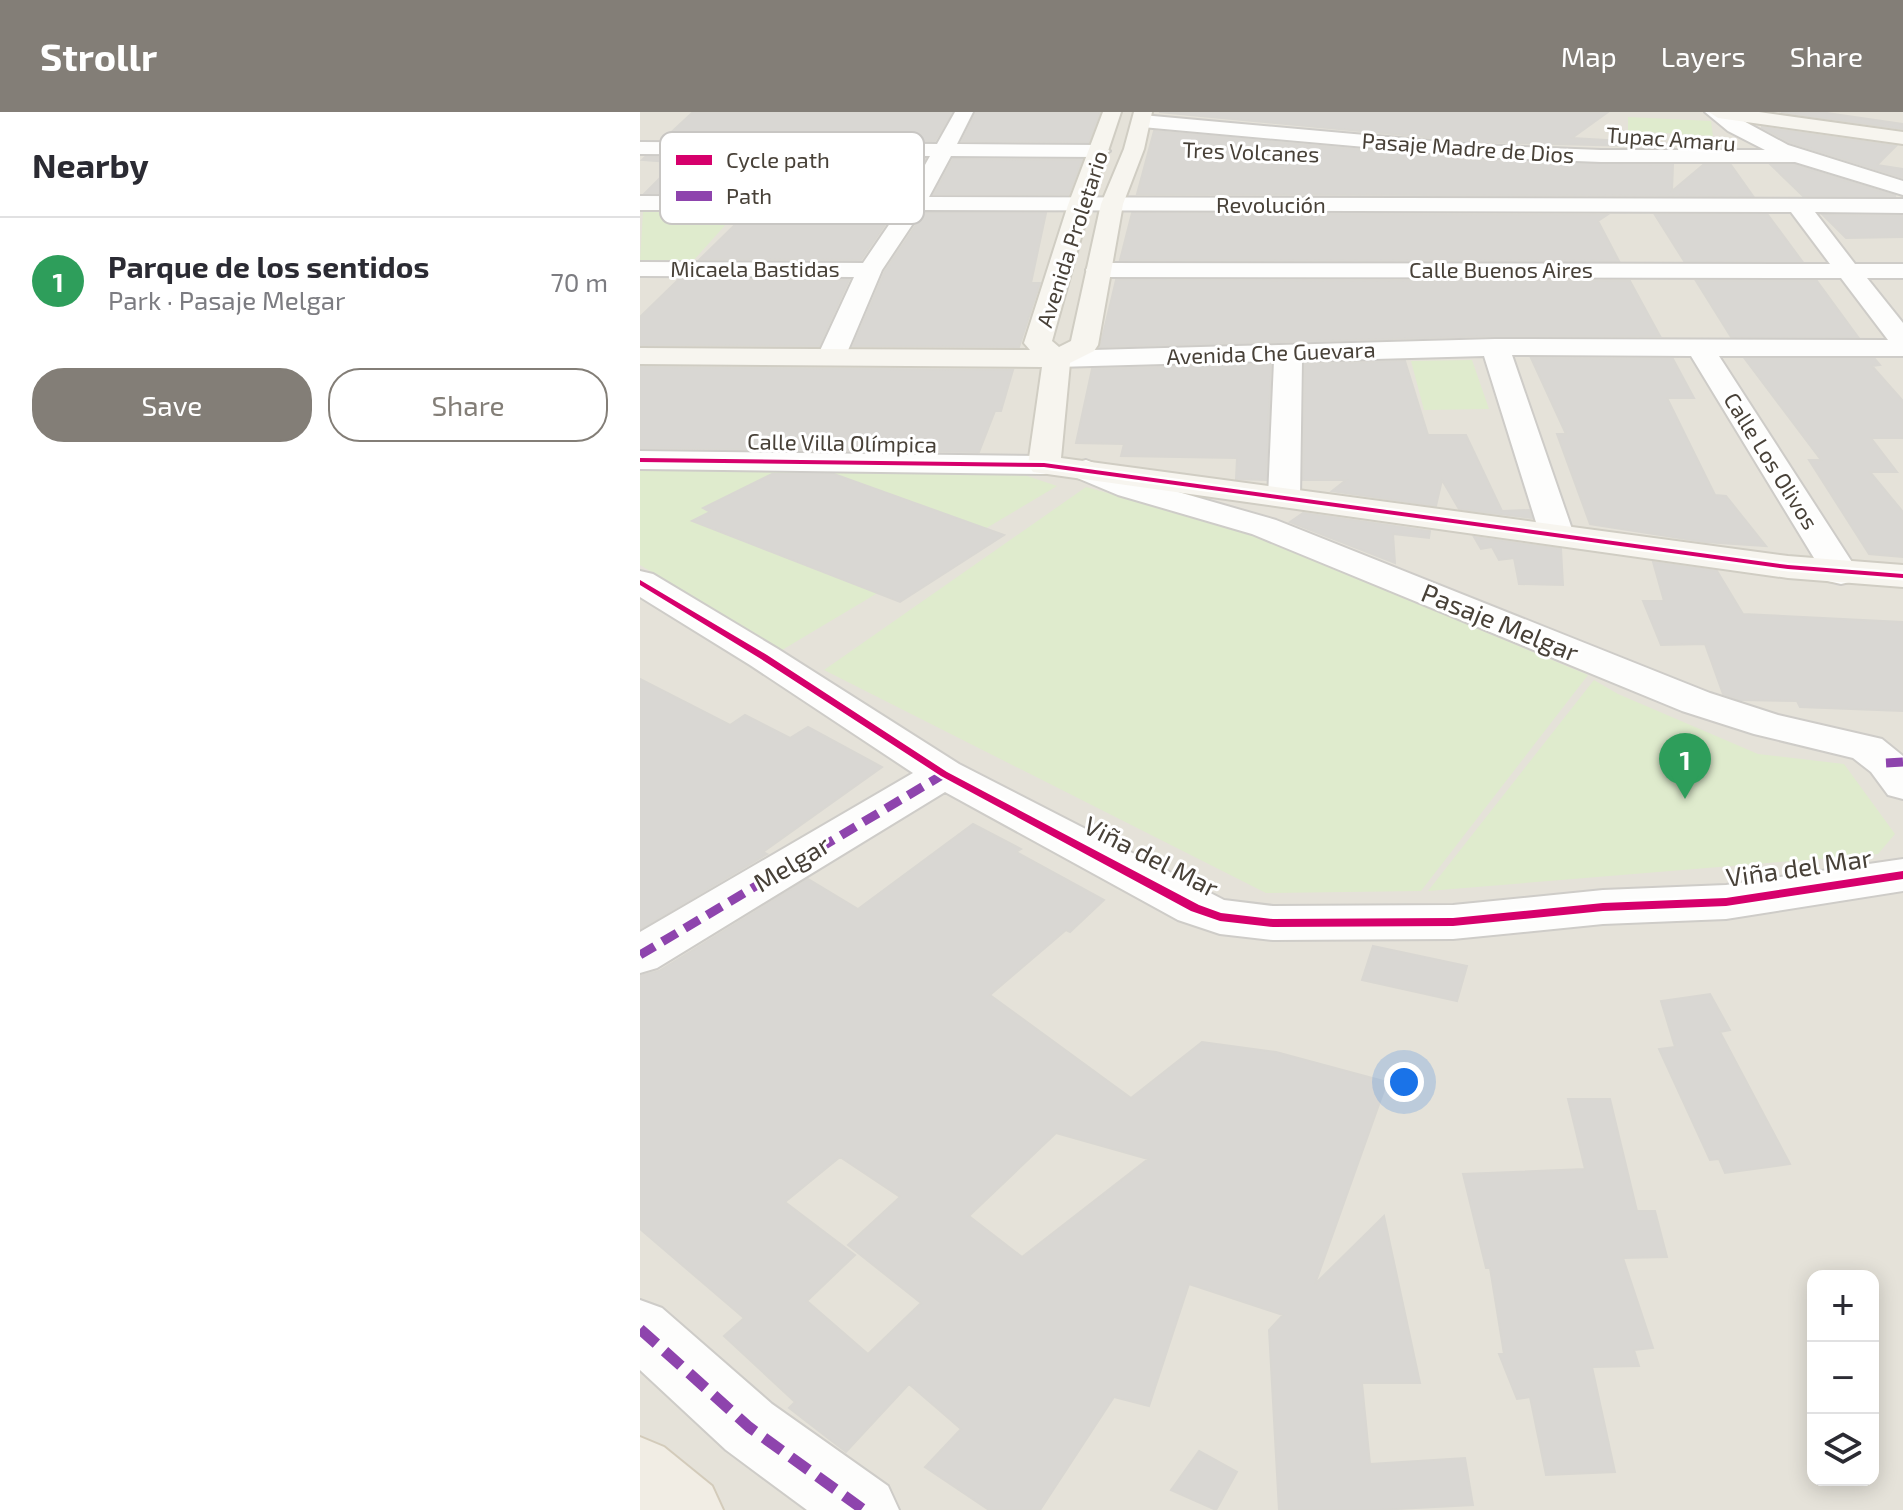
<!DOCTYPE html>
<meta charset="utf-8">
<style>
body{margin:0;font-family:"Exo 2",sans-serif;background:#f2f2f3;color:#2b2b33}
.controls{position:absolute;right:24px;bottom:24px;display:grid;overflow:hidden;border-radius:16px;box-shadow:0 4px 20px #0003}
.controls button{width:72px;height:72px;display:grid;place-items:center;padding:0;border:0;border-bottom:2px solid #e1e1e2;background:#fff;color:#2b2b33;font:40px sans-serif}
.you{position:absolute;left:764px;top:970px;width:28px;height:28px;margin:-20px;border:6px solid #fff;border-radius:50%;background:#1a73e8;box-shadow:0 0 0 12px #1a73e833}
.badge{display:grid;place-items:center;width:52px;height:52px;border-radius:50%;background:#837e77;color:#fff;font-size:26px;font-weight:700}
.pin{position:absolute;translate:-50% -66px;filter:drop-shadow(0 2px 4px #0008)}
.pin::after{content:'';position:absolute;top:42px;width:28px;height:24px;background:inherit;clip-path:polygon(0 0,100% 0,50% 100%)}
.list{margin:0;padding:0;list-style:none}
h2{display:flex;justify-content:space-between;align-items:center;height:104px;margin:0;padding:0 32px;font-size:34px}
h2 small{font-size:26px;font-weight:400;color:#7c7c81}
.list li{display:grid;grid-template-columns:52px 1fr auto;gap:24px;align-items:center;box-sizing:border-box;height:128px;padding:0 32px;border-top:2px solid #e1e1e2}
.list b{display:block;font-size:30px;white-space:nowrap}
.list p{margin:0;font-size:26px;white-space:nowrap;color:#7c7c81}
.list em{font-size:26px;font-style:normal;color:#7c7c81}
.actions{display:flex;gap:16px;padding:24px 32px}
.actions a{flex:1;padding:18px 0;border:2px solid #837e77;border-radius:32px;text-align:center;font-size:28px;color:#837e77}
.actions .main{background:#837e77;color:#fff}
.icon{flex:none;width:44px;height:44px;fill:none;stroke:currentColor;stroke-width:2;stroke-linecap:round;stroke-linejoin:round}
.map{position:relative;flex:none;width:1263px;height:1398px;overflow:hidden}
header{display:flex;align-items:center;gap:48px;box-sizing:border-box;height:112px;padding:0 40px;background:#837e77;color:#fff}
header strong{font-size:38px}
nav{display:flex;gap:44px;margin-inline-start:auto;font-size:28px}
main{display:flex}
aside{flex:1;background:#fff}
.map>svg:first-child{display:block}
</style>
<header>
<strong>Strollr</strong>
<nav><a>Map</a><a>Layers</a><a>Share</a></nav>
</header>
<main>
<aside>
<h2>Nearby<small></small></h2>
<ul class="list">
<li><span class="badge" style="background:#2e9e5b">1</span><div><b>Parque de los sentidos</b><p>Park · Pasaje Melgar</p></div><em>70 m</em></li>
</ul>
<div class="actions"><a class="main">Save</a><a>Share</a></div>
</aside>
<div class="map">
<svg width="1263" height="1398" viewBox="0 0 1263 1398">
<rect width="100%" height="100%" fill="#f1f0ec"/>
<!-- residential -->
<path fill="#e5e2d9" fill-rule="evenodd" d="M0,0H1263V1398H0ZM1173,1164H1233V1368H1173Z"/>
<!-- green -->
<path fill="#dfebcd" d="M988,5L1071,9L1073,24L988,19Z
M3,100H97L53,149H0Z
M832,248L849,297L784,298L771,249Z
M0,357L375,360L417,374L142,538L0,453Z
M446,375L606,420L948,563L781,779L626,781L184,558Z
M954,568L978,582L1118,642L1204,652L1255,722L1238,742L788,779Z"/>
<!-- building -->
<path fill="#d9d7d3" stroke="#d9d7d2" stroke-width="2" fill-rule="evenodd" d="M53,0H312L295,29L24,27Z
M336,0H460L449,30L322,29Z
M519,0H968L932,26L1034,32V35L837,30Z
M1141,0H1180L1263,12V17Z
M1121,15L1256,34L1237,53L1263,57V66L1149,30Z
M514,19L837,48L1033,53L1032,79L1063,53H1091L1113,84L497,82Z
M5,45L285,47L265,82L5,81L32,54H26L30,50L2,48Z
M313,47L442,48L429,82H294Z
M1131,53H1155L1256,84H1163Z
M107,101H253L221,148L60,147Z
M284,101H406L391,171H400L379,235L213,234L245,159Z
M492,101L967,103L958,109L979,149L480,148Z
M1015,103H1128L1162,149H1044Z
M1183,103L1263,104V125L1206,126Z
M39,167L209,168L179,234L0,233V205Z
M476,168L990,169L1020,224H855L460,235Z
M1056,169H1177L1218,225H1091Z
M891,246L1033,247L1054,286H1027L1075,383L1086,384L1126,434L1065,430L950,412L917,322H926Z
M1105,247H1235L1240,253L1232,254L1263,289V326H1231L1257,360H1230L1263,400V445L1229,442L1169,348H1181Z
M765,249L788,323H826L862,399L889,398L892,406L819,397L802,368L796,394L692,379L706,368H663L665,252Z
M631,252L626,368L596,367L597,346L481,344L484,332L436,331L452,257Z
M0,255L373,258L361,299H355L339,340L0,336Z
M132,362H194L364,423L260,490L52,409L70,400L63,396Z
M663,401L790,419L789,426L753,422L755,451L650,410Z
M834,425L921,437L923,473L879,472L874,446L859,448L852,435L841,437Z
M1013,450L1077,459L1103,502L1263,510V599L1160,595L1157,589L1100,588L1083,582L1065,532L1021,533L1003,489H1024Z
M0,567L90,613L105,603L150,626L168,615L242,655L123,740L127,742L0,817Z
M333,712L381,737L376,740L464,788L430,820L426,818L350,883L491,986L562,930L636,940L747,970L675,1172L744,1104L780,1271H722L730,1352L825,1346L833,1393L738,1398H639L629,1218L643,1203L549,1172L509,1294L474,1285L400,1398H349L285,1355L321,1317L269,1272L206,1340L149,1296L155,1290L84,1224L104,1206L0,1117V864L19,859L168,767L218,797ZM416,1021L508,1047L382,1145L329,1104ZM200,1045L260,1085L208,1133L281,1191L228,1242L167,1189L215,1143L145,1090Z
M733,834L827,854L817,889L722,868Z
M1070,882L1090,918L1080,920L1150,1052L1085,1061L1079,1047L1070,1048L1019,937L1035,935L1021,889Z
M928,987H970L997,1099H1015L1027,1145L983,1146L1013,1236L994,1238L999,1254L952,1255L975,1360L906,1363L890,1285L877,1287L859,1242H864L850,1156H846L823,1062L945,1057Z
M559,1339L597,1360L576,1398L531,1378Z"/>
<g fill="none" stroke-linecap="round" stroke-linejoin="round">
<!-- street casing -->
<g stroke="#ceccc8" stroke-width="4">
<path id="street" d="M315,0H333L317,32L460,33L470,39L460,45L311,44L289,85L1263,87V101L1175,100L1215,152H1263V166H1227L1263,211V244H1079L1219,461L1214,469L1201,472L1188,469L1051,244L872,243L934,423L929,430L917,433L905,430L900,423L844,244L662,249L660,385L656,392L644,395L632,392L628,385L634,249L417,255L407,253L403,247L407,241L417,239L855,227L1248,228L1201,166L458,165L449,163L446,158L449,153L458,151L1190,152L1151,100L282,98L242,158L206,243L202,249L192,251L182,249L178,243L214,165L0,164V150L223,151L259,98H0V84L267,85L290,44L0,42V30L297,32Z
M1065,0H1087L1148,33L1263,69V83L1155,50H961L837,45L502,15L492,9L502,3L837,33L961,38H1125L1088,19Z
M0,339L404,344L415,346L420,353L415,360L404,362L0,357Z
M446,348L500,369L636,408L1070,581L1138,603L1242,627L1263,644V687L1248,683L1231,660L1213,646L1114,622L1042,599L612,422L478,383L435,365L430,358L435,351Z
M0,459L13,462L138,537L319,652L584,788L633,794L813,793L963,778L1086,773L1263,747V779L1086,807L963,812L813,827L633,828L580,822L538,808L305,680L17,856L0,861V820L273,661L110,553L0,485Z
M0,1188L22,1196L132,1292L248,1374L259,1398H167L86,1338L0,1258Z"/>
</g>
<!-- secondary casing -->
<g stroke="#d0cdc3" stroke-width="4">
<path id="secondary" d="M463,0H481L450,93L412,229L419,235L431,229L461,92L484,37L494,0H512L504,37L483,92L458,233L454,239L430,251L421,346L1148,444L1263,453V475L1148,466L393,360L388,353L402,255L0,252V236L390,238L384,231L428,93Z
M1069,0H1119L1263,20V32L1078,6Z"/>
</g>
<!-- primary casing -->
<g stroke="#d3cbba" stroke-width="4">
<path id="primary" d="M0,1325L24,1335L72,1374L83,1398H0Z"/>
</g>
<!-- street -->
<use href="#street" fill="#fdfdfc" fill-rule="evenodd"/>
<!-- secondary -->
<use href="#secondary" fill="#f7f5ef" fill-rule="evenodd"/>
<!-- primary -->
<use href="#primary" fill="#f1ede4" fill-rule="evenodd"/>
<!-- quiet-far1 -->
<path stroke="#8e44ad" stroke-width="9" stroke-dasharray="17 9" stroke-linecap="butt" d="M1246,651L1263,650
M0,843L304,662"/>
<!-- quiet -->
<path stroke="#8e44ad" stroke-width="11" stroke-dasharray="22 11" stroke-linecap="butt" d="M0,1217L109,1315L224,1398"/>
<!-- cycleway casing -->
<g stroke="#fff" stroke-width="5">
<path id="cycleway" d="M0,346L404,351L1148,453L1263,462V466L1148,457L404,355L0,350Z
M0,468L127,543L307,660L559,793L581,801L633,807L813,806L963,791L1086,786L1263,759V767L1086,794L963,799L813,814L633,815L580,809L551,799L301,664L121,547L0,473Z"/>
</g>
<!-- cycleway -->
<use href="#cycleway" fill="#d6006c" fill-rule="evenodd"/>
</g>
<g text-anchor="middle" stroke-width="6" stroke-linejoin="round" paint-order="stroke">
<!-- far-street labels -->
<g font-size="22" fill="#484138" stroke="#fff">
<text transform="translate(1031 27) rotate(4)" y="8">Tupac Amaru</text>
<text transform="translate(828 36) rotate(4)" y="8">Pasaje Madre de Dios</text>
<text transform="translate(611 40) rotate(2)" y="8">Tres Volcanes</text>
<text x="631" y="101">Revolución</text>
<text transform="translate(432 127) rotate(-72)" y="8">Avenida Proletario</text>
<text x="115" y="165">Micaela Bastidas</text>
<text x="861" y="166">Calle Buenos Aires</text>
<text transform="translate(631 241) rotate(-2)" y="8">Avenida Che Guevara</text>
<text transform="translate(202 331) rotate(1)" y="8">Calle Villa Olímpica</text>
<text transform="translate(1131 349) rotate(58)" y="8">Calle Los Olivos</text>
</g>
<!-- street labels -->
<g font-size="26" fill="#484138" stroke="#fff">
<text transform="translate(860 511) rotate(22)" y="9">Pasaje Melgar</text>
<text transform="translate(511 745) rotate(27)" y="9">Viña del Mar</text>
<text transform="translate(152 752) rotate(-31)" y="9">Melgar</text>
<text transform="translate(1159 756) rotate(-8)" y="9">Viña del Mar</text>
</g>
</g>
<!-- legend -->
<rect x="20" y="20" width="264" height="92" rx="12" fill="#fff" stroke="#c8c6c3" stroke-width="2"/>
<rect x="36" y="43" width="36" height="10" fill="#d6006c"/>
<rect x="36" y="79" width="36" height="10" fill="#8e44ad"/>
<g font-size="22" fill="#484138">
<text x="86" y="56">Cycle path</text>
<text x="86" y="92">Path</text>
</g>
</svg>
<div class="controls">
<button>+</button>
<button>−</button>
<button><svg class="icon" aria-label="layers" viewBox="0 0 24 24"><path d="M12 4l9 5-9 5-9-5zM3 14l9 5 9-5"/></svg></button>
</div>
<div class="you"></div>
<div class="pin badge" style="left:1045px;top:687px;background:#2e9e5b">1</div>
</div>
</main>
